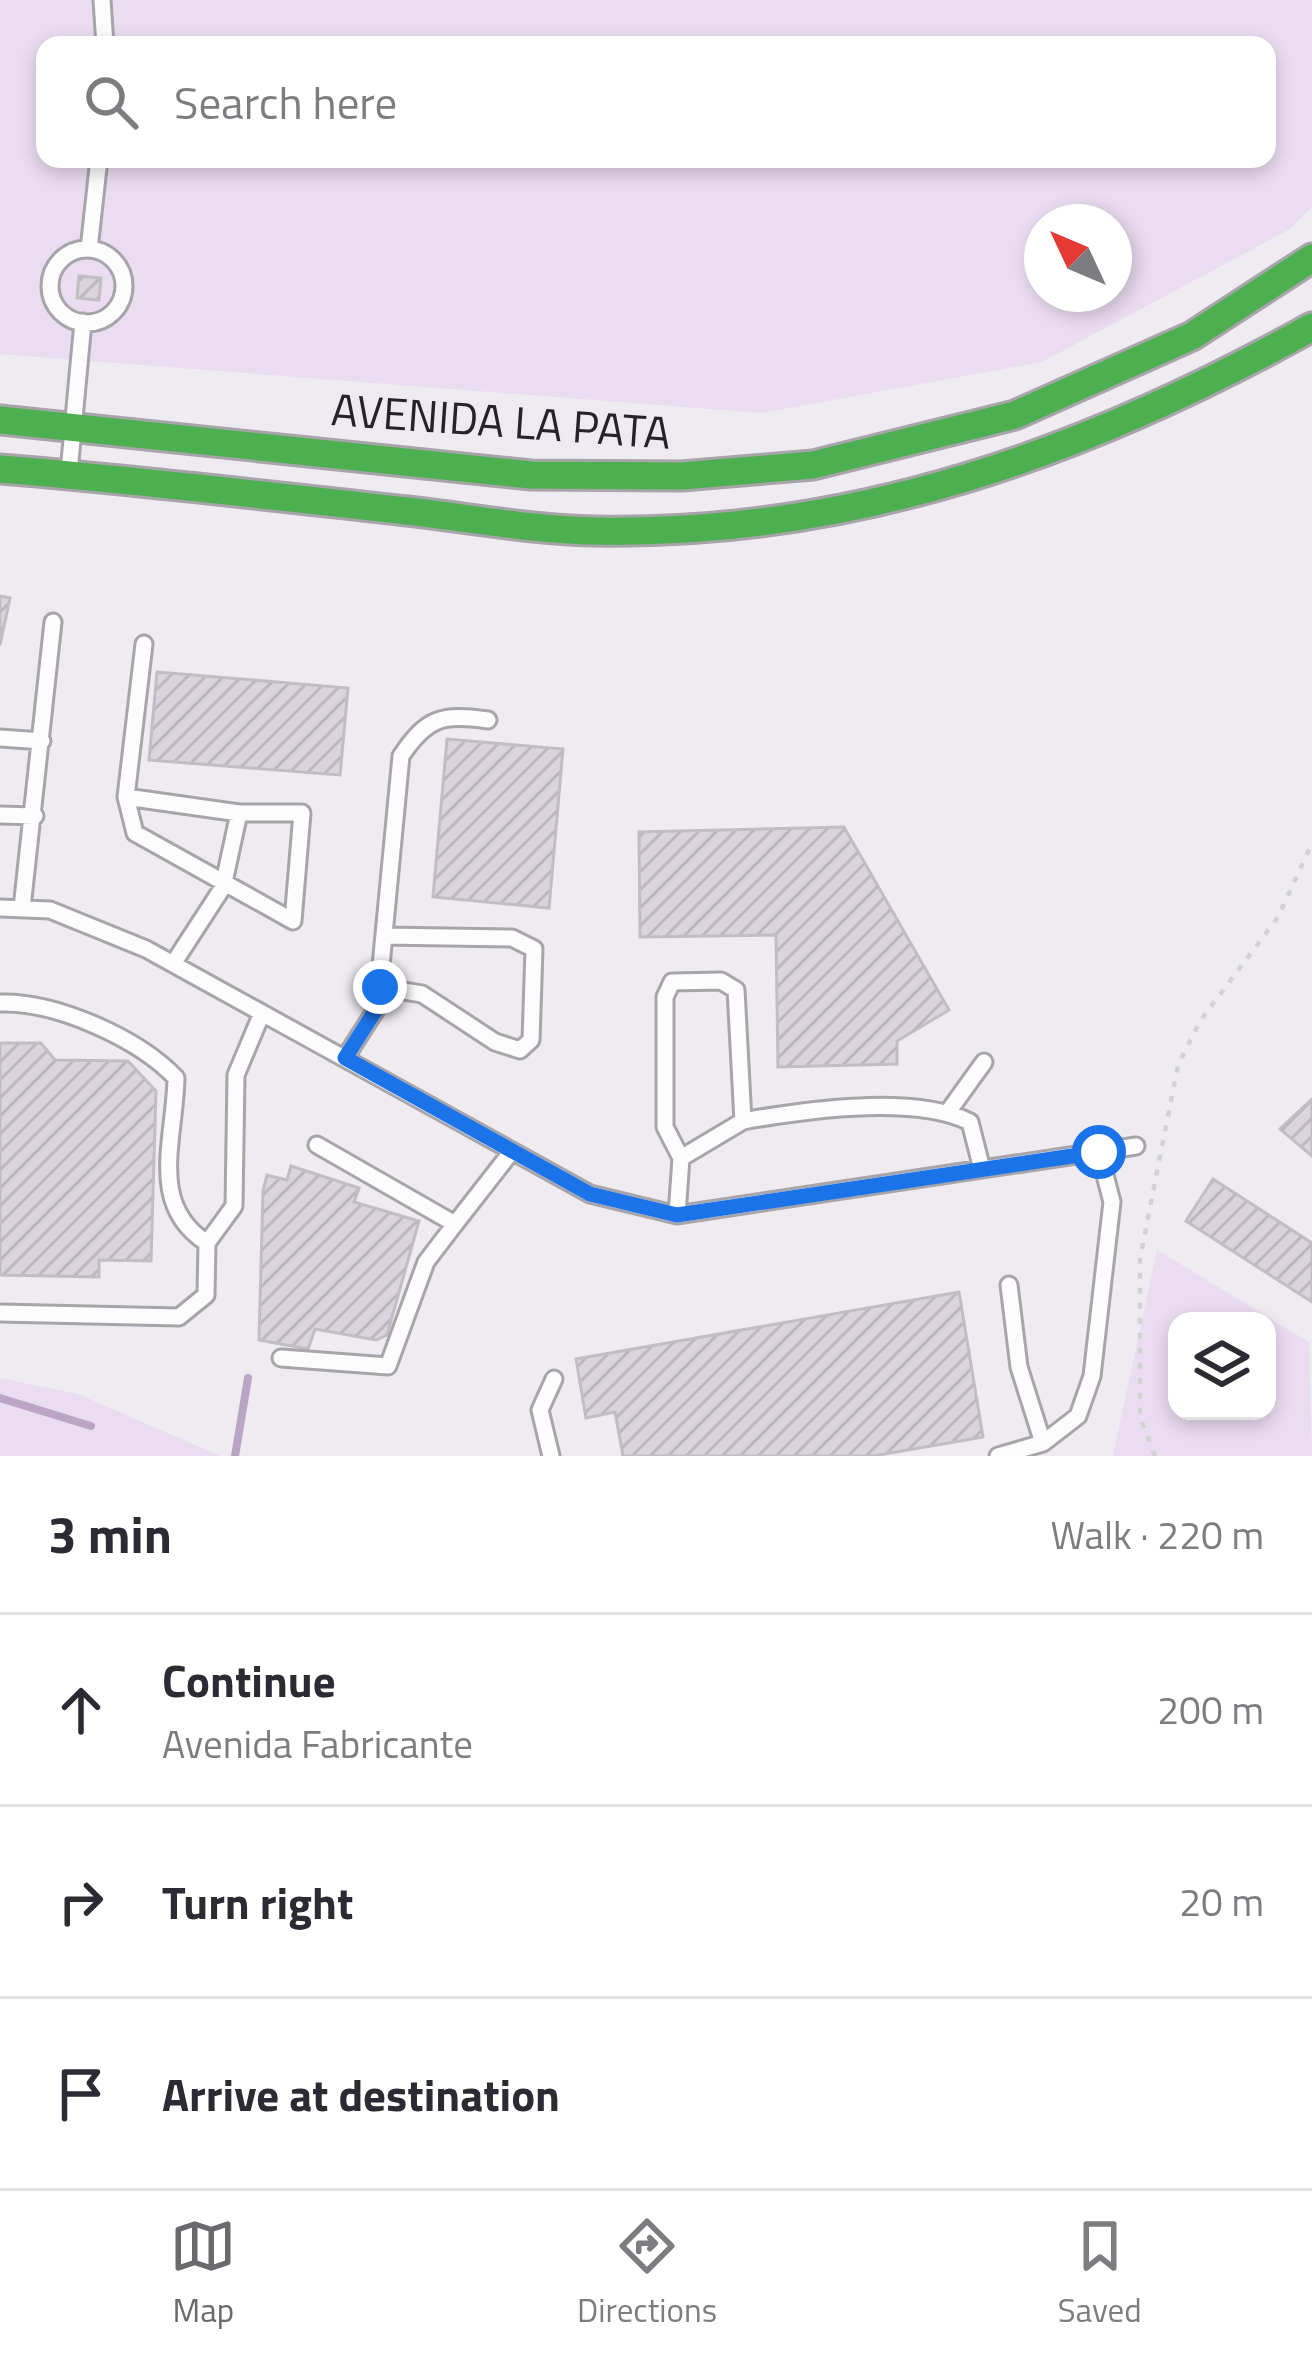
<!DOCTYPE html>
<meta charset="utf-8">
<style>
body{margin:0;font-family:"Titillium Web",sans-serif;background:#f2f2f3;color:#2b2b33}
.controls{position:absolute;right:36px;bottom:36px;display:grid;overflow:hidden;border-radius:24px;box-shadow:0 6px 18px #0003}
.controls button{width:108px;height:108px;display:grid;place-items:center;padding:0;border:0;border-bottom:3px solid #e1e1e2;background:#fff;color:#2b2b33;font:60px sans-serif}
.compass{position:absolute;left:1024px;top:204px;width:108px;height:108px;border-radius:50%;background:#fff;box-shadow:0 6px 18px #0003;rotate:314deg}
.stop{position:absolute;width:36px;height:36px;margin:-27px;border:9px solid #1a73e8;border-radius:50%;background:#fff}
.stop.end{background:#1a73e8;border-color:#fff;box-shadow:0 3px 12px #0008}
.list{margin:0;padding:0;list-style:none}
h2{display:flex;justify-content:space-between;align-items:center;height:156px;margin:0;padding:0 48px;font-size:51px}
h2 small{font-size:39px;font-weight:400;color:#7c7c81}
.list li{display:grid;grid-template-columns:78px 1fr auto;gap:36px;align-items:center;box-sizing:border-box;height:192px;padding:0 48px;border-top:3px solid #e1e1e2}
.list b{display:block;font-size:45px;white-space:nowrap}
.list p{margin:0;font-size:39px;white-space:nowrap;color:#7c7c81}
.list em{font-size:39px;font-style:normal;color:#7c7c81}
.icon{flex:none;width:66px;height:66px;fill:none;stroke:currentColor;stroke-width:2;stroke-linecap:round;stroke-linejoin:round}
.map{position:relative;flex:none;width:1312px;height:1456px;overflow:hidden}
.search{position:absolute;background:#fff;box-shadow:0 6px 18px #0003;left:36px;right:36px;top:36px;height:132px;display:flex;align-items:center;gap:30px;box-sizing:border-box;padding:0 42px;border-radius:24px;color:#7c7c81;font-size:45px}
.sheet{height:732px;background:#fff}
nav{display:flex;justify-content:space-around;align-items:center;box-sizing:border-box;height:168px;border-top:3px solid #e1e1e2;background:#fff;font-size:33px;color:#7c7c81}
nav a{display:grid;justify-items:center;gap:6px}
nav .on{color:#6b696e}
.map>svg:first-child{display:block}
</style>
<div class="map">
<svg width="1312" height="1456" viewBox="0 0 1312 1456">
<defs>
<pattern id="building-hatch" width="6" height="6" patternUnits="userSpaceOnUse" patternTransform="scale(3)"><rect width="6" height="6" fill="#dbd4df"/><path d="M-1 1l2-2M0 6l6-6M5 7l2-2" fill="none" stroke="#bcb6bf"/></pattern>
</defs>
<rect width="100%" height="100%" fill="#eeebf1"/>
<!-- green -->
<path fill="#eadcf1" fill-rule="evenodd" d="M0,0H1312V207L1290,229L1042,362L762,413L0,354ZM45,45H1267V159H45ZM1042,222H1114V294H1042Z
M1157,1250L1309,1342L1312,1456H1113ZM1177,1321H1267V1411H1177Z
M0,1378L78,1394L220,1456H0Z"/>
<g fill="none" stroke-linecap="round" stroke-linejoin="round">
<!-- stream -->
<path stroke="#baa6c4" stroke-width="8" d="M0,1398L91,1426
M235,1456L248,1378"/>
</g>
<!-- building -->
<path fill="url(#building-hatch)" stroke="#c0bec2" stroke-width="3" d="M79,276L101,278L99,300L77,298Z
M0,596L10,598L0,645Z
M157,672L348,688L340,775L149,760Z
M447,739L563,749L549,908L433,897Z
M844,827L949,1010L897,1041V1064L778,1067L776,935L640,937L639,832Z
M0,1043H41L55,1060L128,1061L156,1091L151,1261L99,1260V1277L0,1275Z
M1312,1099V1156L1280,1129Z
M291,1166L359,1188L354,1202L419,1221L387,1335L376,1340L315,1329L308,1349L259,1340L263,1191L267,1175L287,1180Z
M1213,1179L1312,1243V1302L1186,1221Z
M959,1292L983,1437L873,1456H623L615,1412L586,1418L576,1359Z"/>
<g fill="none" stroke-linecap="round" stroke-linejoin="round">
<!-- lane casing -->
<g stroke="#a7a5a9" stroke-width="21">
<path id="lane" d="M102,0L105,45
M89,249L99,159
M50 286a37 37 0 1 1 74 0a37 37 0 1 1-74 0Z
M69,472L83,322
M144,644L126,797L239,813L223,887L173,964
M0,738L42,741
M126,797L135,833L293,921L302,813H239
M0,815L35,816
M0,908L50,910L146,949L590,1194L677,1215L1136,1146
M22,908L53,622
M380,987L422,994L495,1042L520,1050L531,1040L534,949L512,938L384,936
M0,1003C55,1001 138,1038 176,1078C175,1139 147,1205 207,1243
M345,1058L377,1008L401,756C427,717 442,714 488,720
M948,1112L984,1062
M317,1145L455,1224L512,1151
M681,1158L743,1121
M677,1215L681,1158L665,1127V997L672,982L721,981L736,990L743,1121C805,1110 913,1094 970,1122L982,1169
M1009,1285L1019,1367L1043,1443
M0,1313L179,1317L206,1295L207,1243L234,1206L236,1075L262,1013
M281,1358L388,1366L426,1262L455,1224
M551,1456L540,1410L554,1379
M998,1456L1043,1443L1078,1416L1092,1376L1112,1202L1099,1152"/>
</g>
<!-- fast casing -->
<g stroke="#a7a5a9" stroke-width="33">
<path id="fast" d="M0,420L531,475L682,476L813,465L1015,415L1192,336L1312,258
M0,469C136,480 271,496 407,511C470,518 533,530 596,531C855,536 1089,451 1312,327"/>
</g>
<!-- path -->
<path stroke="#d3d2d3" stroke-width="4.5" stroke-dasharray="6 9" stroke-linecap="butt" d="M1155,1456L1140,1417V1259L1178,1065L1200,1021L1278,917L1312,843"/>
<!-- lane -->
<use href="#lane" stroke="#fcfcfd" stroke-width="15"/>
<!-- fast -->
<use href="#fast" stroke="#4caf50" stroke-width="27"/>
</g>
<g fill="none" stroke-linecap="round" stroke-linejoin="round">
<!-- route -->
<path stroke="#1a73e8" stroke-width="15" d="M380,987L377,1008L345,1058L590,1194L677,1215L1099,1152"/>
</g>
<g text-anchor="middle" stroke-width="10" stroke-linejoin="round" paint-order="stroke">
<!-- street labels -->
<g font-size="45" fill="#252327" stroke="#efe9f3">
<text transform="translate(501 421) rotate(4)" y="16">AVENIDA LA PATA</text>
</g>
</g>
</svg>
<div class="controls">
<button><svg class="icon" aria-label="layers" viewBox="0 0 24 24"><path d="M12 4l9 5-9 5-9-5zM3 14l9 5 9-5"/></svg></button>
</div>
<svg class="compass" viewBox="-18 -18 36 36"><path d="M0-13l5 13h-10z" fill="#e53935"/><path d="M0 13l5-13h-10z" fill="#7c7c81"/></svg>
<div class="stop" style="left:1099px;top:1152px"></div>
<div class="stop end" style="left:380px;top:987px"></div>
<div class="search"><svg class="icon" aria-label="search" viewBox="0 0 24 24"><circle cx="10" cy="10" r="6"/><path d="M15 15l6 6"/></svg>Search here</div>
</div>
<section class="sheet">
<h2>3 min<small>Walk · 220 m</small></h2>
<ul class="list">
<li><svg class="icon" aria-label="ahead" viewBox="0 0 24 24"><path d="M12 20V5M6 11l6-6 6 6"/></svg><div><b>Continue</b><p>Avenida Fabricante</p></div><em>200 m</em></li>
<li><svg class="icon" aria-label="right" viewBox="0 0 24 24"><path d="M7 20v-9h11M14 6l5 5-5 5"/></svg><div><b>Turn right</b></div><em>20 m</em></li>
<li><svg class="icon" aria-label="arrive" viewBox="0 0 24 24"><path d="M6 21V4h12l-3 4 3 4H6"/></svg><div><b>Arrive at destination</b></div></li>
</ul>
</section>
<nav>
<a class="on"><svg class="icon" aria-label="map" viewBox="0 0 24 24"><path d="M3 6l6-2 6 2 6-2v14l-6 2-6-2-6 2zM9 4v14M15 6v14"/></svg>Map</a>
<a><svg class="icon" aria-label="directions" viewBox="0 0 24 24"><path d="M12 3l9 9-9 9-9-9zM9 14v-3h6M13 9l2 2-2 2"/></svg>Directions</a>
<a><svg class="icon" aria-label="saved" viewBox="0 0 24 24"><path d="M7 4h10v16l-5-4-5 4z"/></svg>Saved</a>
</nav>
